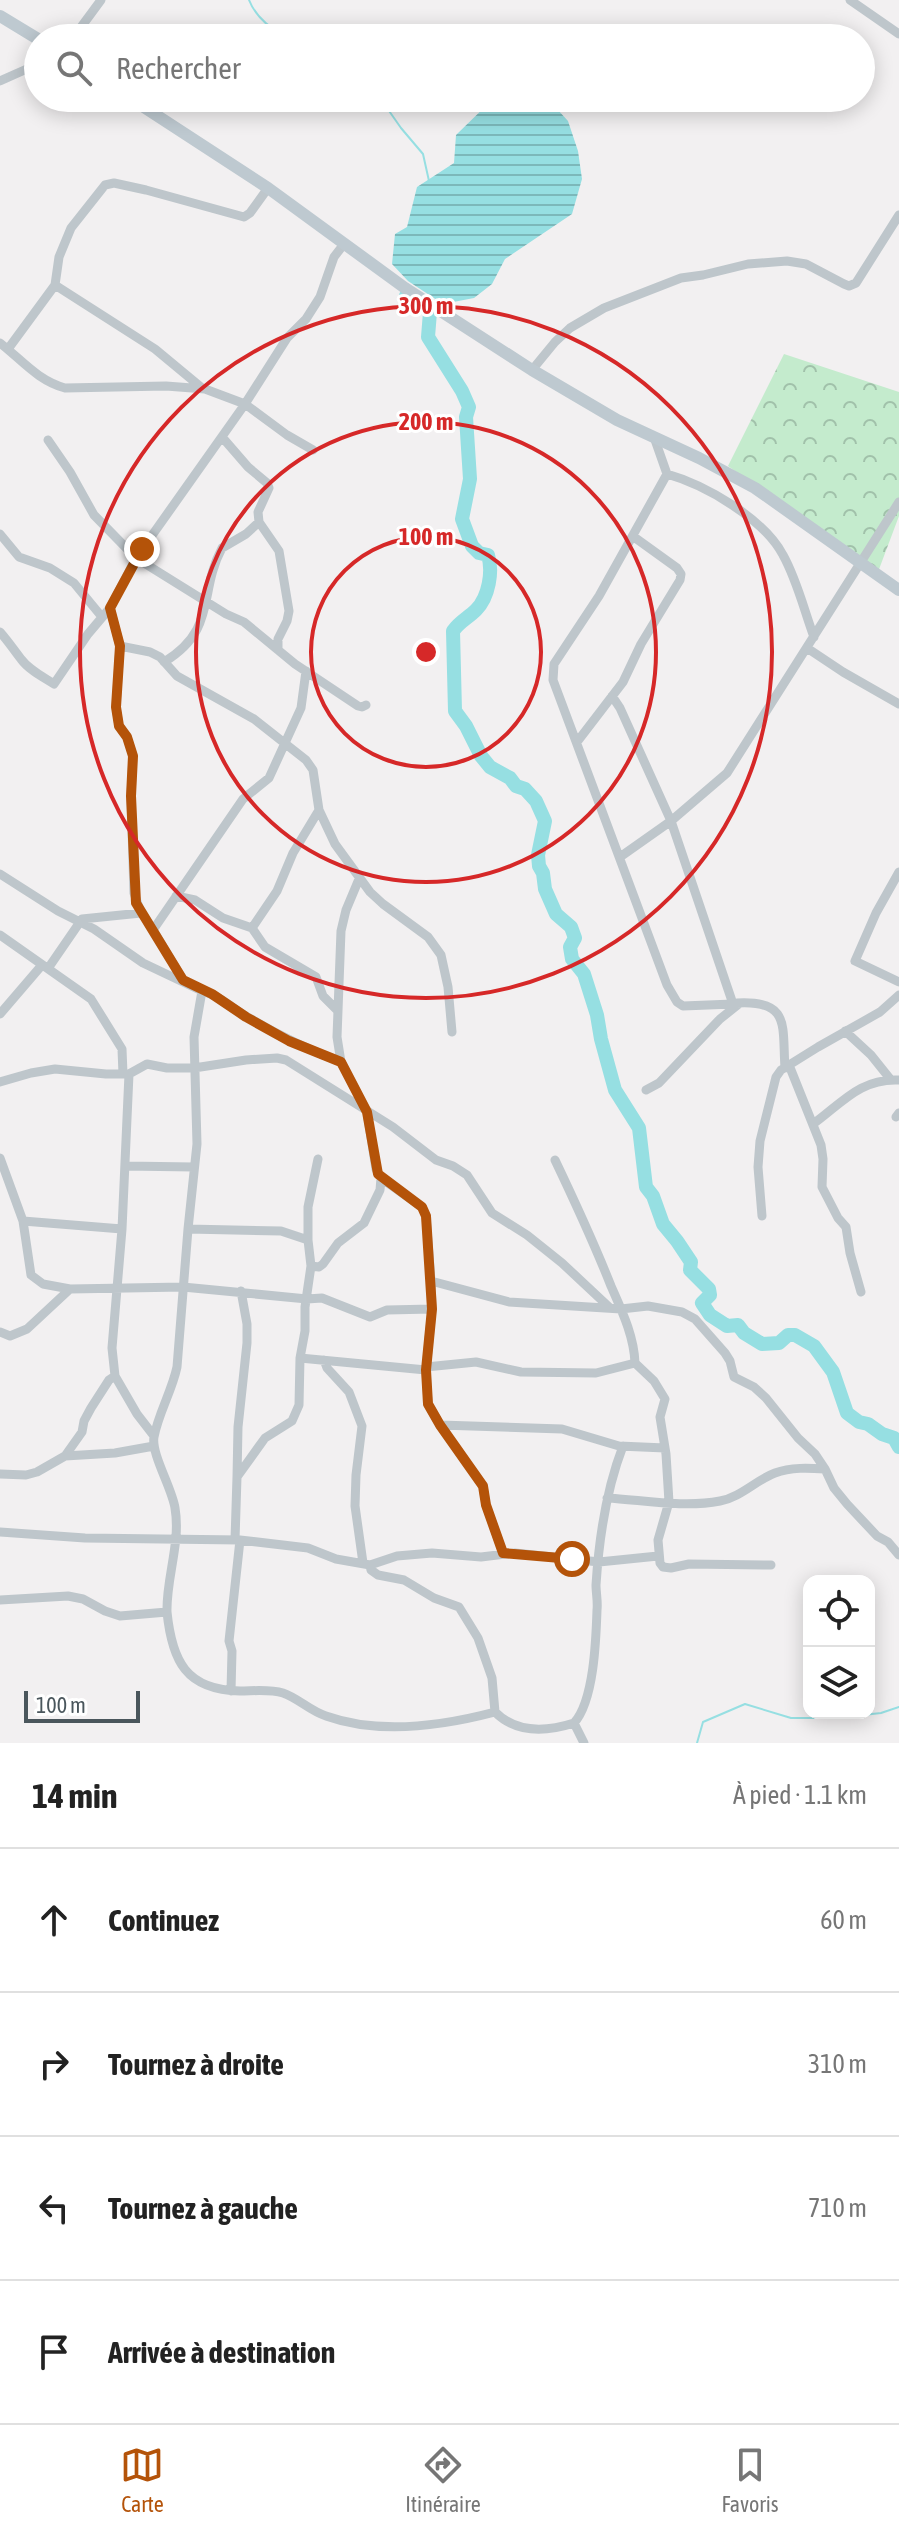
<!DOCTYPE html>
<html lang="fr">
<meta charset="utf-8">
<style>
body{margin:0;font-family:"Asap Condensed",sans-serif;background:#f6f6f6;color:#222}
.controls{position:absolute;right:24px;bottom:24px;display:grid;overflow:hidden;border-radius:16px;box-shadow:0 4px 20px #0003}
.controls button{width:72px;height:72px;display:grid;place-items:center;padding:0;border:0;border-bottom:2px solid #e0e0e0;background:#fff;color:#222;font:40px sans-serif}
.scale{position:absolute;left:24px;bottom:20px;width:116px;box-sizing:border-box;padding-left:8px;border:4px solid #4a565c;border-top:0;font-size:22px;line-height:28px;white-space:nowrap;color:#4a565c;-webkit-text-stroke:6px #fff;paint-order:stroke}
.stop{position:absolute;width:24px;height:24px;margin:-18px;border:6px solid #b45309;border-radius:50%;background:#fff}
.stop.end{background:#b45309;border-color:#fff;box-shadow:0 2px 8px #0008}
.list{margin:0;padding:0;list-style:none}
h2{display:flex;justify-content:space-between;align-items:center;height:104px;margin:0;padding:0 32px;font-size:34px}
h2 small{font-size:26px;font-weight:400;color:#767676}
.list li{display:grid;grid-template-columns:52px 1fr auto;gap:24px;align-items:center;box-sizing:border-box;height:144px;padding:0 32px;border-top:2px solid #e0e0e0}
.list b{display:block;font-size:30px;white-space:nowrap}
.list em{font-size:26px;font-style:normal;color:#767676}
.icon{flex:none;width:44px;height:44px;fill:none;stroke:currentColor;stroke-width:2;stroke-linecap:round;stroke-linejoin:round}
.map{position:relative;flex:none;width:899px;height:1743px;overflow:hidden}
.search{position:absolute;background:#fff;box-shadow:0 4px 20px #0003;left:24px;right:24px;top:24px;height:88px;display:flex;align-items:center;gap:20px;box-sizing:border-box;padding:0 28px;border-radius:44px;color:#767676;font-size:30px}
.sheet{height:680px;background:#fff}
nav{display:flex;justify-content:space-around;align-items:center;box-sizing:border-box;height:112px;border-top:2px solid #e0e0e0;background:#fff;font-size:22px;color:#767676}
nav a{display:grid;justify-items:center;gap:4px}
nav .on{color:#b45309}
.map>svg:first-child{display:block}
</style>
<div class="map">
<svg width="899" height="1743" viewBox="0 0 899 1743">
<defs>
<pattern id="forest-crowns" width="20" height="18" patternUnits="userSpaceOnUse" patternTransform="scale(2)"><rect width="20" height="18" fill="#c4ebcd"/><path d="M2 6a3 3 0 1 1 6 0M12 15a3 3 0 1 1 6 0" fill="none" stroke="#a1c1aa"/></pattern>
<pattern id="water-rules" width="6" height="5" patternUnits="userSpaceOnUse" patternTransform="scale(2)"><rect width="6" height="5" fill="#96dfe2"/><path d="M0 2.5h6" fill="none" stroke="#7cb8ba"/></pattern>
</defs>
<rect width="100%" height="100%" fill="#f2f0f1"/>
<!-- forest -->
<path fill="url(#forest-crowns)" d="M784,354L899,392V516L878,572L728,466Z"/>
<!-- water -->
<path fill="url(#water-rules)" d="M494,98H547L568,121L578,151L582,179L572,214L505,259L492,284L474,298L443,304L408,281L392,264L395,234L407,227L417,187L454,163L456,135Z"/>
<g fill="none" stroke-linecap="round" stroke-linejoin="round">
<!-- stream -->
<path stroke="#96dfe2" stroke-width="2" d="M249,0C256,18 273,31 290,38
M380,98L401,128L423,154L429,181
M697,1743L703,1722L745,1704L791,1718H836L881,1713L899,1707"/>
<!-- river -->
<path stroke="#96dfe2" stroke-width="14" d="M406,296L430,312L428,337L462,391L469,407L466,417L470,479L462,519L472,546L479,553L488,555C493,571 489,597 476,610C468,618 460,621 453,631L455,711L466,726L481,756L490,767L510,778L516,786L525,789L536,801L545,821L538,855L539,866L543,873L545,889L556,914L571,927L575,938L570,947L572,959L584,974L597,1015L601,1039L615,1090L639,1128L646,1187L653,1196L663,1224L677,1241L691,1262L690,1270L709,1289L710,1295L702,1303L710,1315L727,1326L738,1325L744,1333L762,1344L779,1343L788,1335H795L814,1346L833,1372L847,1413L859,1422L868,1424L882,1434L894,1438L899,1447"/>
<!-- street -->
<path stroke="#bec6cb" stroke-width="9" d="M850,0L899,34
M73,38L101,0
M0,81L38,64
M344,244L334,257L320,297L306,319L287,338L245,404L136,558L226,614L244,622L295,664L358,706L362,707L366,705
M55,285L155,349L202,388
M0,343C22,360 37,380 65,388L166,386L205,389L245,404L287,435L313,450
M8,349L55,285L59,257L71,228L105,185L114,183L146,190L244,217L250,213L268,188
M532,370L555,342L570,328L604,308L681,278L703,275L748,264L787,261L806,264L844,284L849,286L856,283L899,215
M222,437L248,467L267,483L269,488L258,512L259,522L279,551L289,611L287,621L278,639V650
M48,440L70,472L94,515L136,558L110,608L120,646L116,707L119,726L127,737L133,756L131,796L134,893L141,913L82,919L49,967
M667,474C706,485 764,519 783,555C797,580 804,610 814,637
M0,534L19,557L50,568L74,583L102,617
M0,632C8,641 14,650 21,659C29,670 43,677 54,684L88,634L110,608
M120,646L150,652L160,657L177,676L254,719L306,760L313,770L319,810L335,844L370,892L383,904L428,937L441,955L448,987L452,1032
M807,648L843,672L899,704
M164,662C218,629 198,593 222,548L246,534L259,522
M612,696L620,708L671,821L733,1004L683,1006L677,1002L667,985L553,680L554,664L599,596L667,474L654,437
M577,742L623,682L641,644L680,580L681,574L677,568L634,537
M620,857L671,821L727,773L899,502
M899,872L876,913L855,961L899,982
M0,874L58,911L94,929L143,963L202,991L194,1037L197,1144L188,1229L177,1367C172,1391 158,1414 154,1437C151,1454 172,1488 175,1508C181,1543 166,1578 167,1612
M176,896L195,900L223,918L252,928L277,891L293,853L319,810
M252,928L265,947L316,977L323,996L337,1010
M0,935L91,999L122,1049L123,1074
M183,980L153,930L243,799L269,778L301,708L306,671
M202,991C221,996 234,1010 251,1019C280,1036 309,1050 341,1062
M737,1003C791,1000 782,1026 785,1068
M0,1014L42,965
M845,1031L871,1055L891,1080
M789,1065L821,1145L823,1159L822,1187L838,1218L846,1227L850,1253L861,1292
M129,1074L122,1229L112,1348L115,1376L137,1414L154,1436
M0,1082L31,1073L55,1069L106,1074H129L147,1064L167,1068H194L246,1060L277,1058L286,1060L393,1127L436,1160L453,1166L467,1175L492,1213L527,1235L562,1263L609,1307
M646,1090L659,1083L720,1019L740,1003
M896,1117L899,1113
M813,1124C841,1104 860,1078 899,1080
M0,1158L23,1221L31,1275L43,1284L70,1289
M555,1160C575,1202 594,1243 611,1286C622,1311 634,1336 635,1363L654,1381L665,1399L660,1417L666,1454L669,1502L658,1540L660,1563L663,1567L671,1568L689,1564L771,1565
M125,1166L194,1167
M381,1178L422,1207L426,1216L431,1281L509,1302L621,1309L648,1306L682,1312L695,1319L725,1353L730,1361L734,1377L754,1387L766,1398L798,1438L815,1454L825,1469L834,1488L847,1504L877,1536L888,1542L899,1555
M762,1216L758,1167L760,1141L776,1077L781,1070L818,1047L880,1012L899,995
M23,1221L122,1229
M188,1229L281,1231L308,1240L311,1266
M308,1240V1207L318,1159
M431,1281L432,1309L426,1370L428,1404L440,1425L483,1486L486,1505L503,1553
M0,1332L10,1336L27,1329L70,1289L183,1287L307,1299L322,1298L370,1317L387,1310L432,1309
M300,1358L426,1370
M324,1360L327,1368L349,1392L362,1426L356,1475L355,1506L363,1563
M426,1367L476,1362L521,1372L596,1373L635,1363
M440,1425L562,1429L619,1446L665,1448
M65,1456L82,1432L84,1421L91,1408L109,1380L115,1376
M0,1474L26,1475L37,1472L65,1456L115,1453L154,1446
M237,1477L238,1427L247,1343V1324L241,1291
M607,1498C643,1500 684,1508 720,1501C741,1497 756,1480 775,1473C791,1467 809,1468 825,1469
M0,1532L85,1538L240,1540L308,1548L336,1559L370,1565L371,1570L378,1575L404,1580L434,1598L459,1607L478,1638L492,1678L495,1712C517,1734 546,1732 574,1723L584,1743
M235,1540L237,1477L265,1438L292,1421L299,1405L300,1358L305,1331V1307L311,1266L319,1267L323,1264L338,1243L364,1223L380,1190L381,1178L376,1169L367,1112L341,1062L337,1037L341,931L346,910L359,879
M370,1565L397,1556L432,1553L481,1557L515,1553L599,1562L658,1556
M0,1600L68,1596L83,1599L105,1611L120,1616L167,1612C172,1661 186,1690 240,1691C253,1691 270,1689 283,1693C298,1698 310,1711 326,1716C379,1735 442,1726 495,1712
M231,1691L232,1651L229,1641L240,1540
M574,1723C594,1701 596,1640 597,1610C598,1602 596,1593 596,1585C599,1538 606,1490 623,1446"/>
<!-- secondary -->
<path stroke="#bec9d0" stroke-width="12" d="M0,16L38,39
M130,98L268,188L405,288L532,370L617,420L699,458L755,488L899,590"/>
</g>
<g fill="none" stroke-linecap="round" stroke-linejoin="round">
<!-- route -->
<path stroke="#b45309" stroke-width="10" d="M142,549L110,608L120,646L116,707L119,726L127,737L133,756L131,796L136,903L183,980L212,994L246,1017L289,1041L341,1062L367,1112L378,1174L422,1207L426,1216L432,1309L426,1370L428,1404L440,1425L483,1486L486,1505L503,1553L572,1559"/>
</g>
<!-- distance rings -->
<g fill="none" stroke="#d62828" stroke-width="4">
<circle cx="426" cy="652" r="115"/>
<circle cx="426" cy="652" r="230"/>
<circle cx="426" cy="652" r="346"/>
</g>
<circle cx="426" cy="652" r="12" fill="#d62828" stroke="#fff" stroke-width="4"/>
<g font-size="24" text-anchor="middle" font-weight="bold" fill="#d62828" stroke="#fff" stroke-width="6" stroke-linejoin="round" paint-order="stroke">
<text x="426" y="314">300 m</text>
<text x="426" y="430">200 m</text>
<text x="426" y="545">100 m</text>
</g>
</svg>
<div class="controls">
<button><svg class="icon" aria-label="locate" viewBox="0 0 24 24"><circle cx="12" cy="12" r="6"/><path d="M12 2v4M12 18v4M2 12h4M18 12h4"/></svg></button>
<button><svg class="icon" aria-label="layers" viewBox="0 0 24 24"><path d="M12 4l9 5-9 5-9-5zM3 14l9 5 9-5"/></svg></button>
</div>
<div class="scale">100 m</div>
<div class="stop" style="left:572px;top:1559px"></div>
<div class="stop end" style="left:142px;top:549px"></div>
<div class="search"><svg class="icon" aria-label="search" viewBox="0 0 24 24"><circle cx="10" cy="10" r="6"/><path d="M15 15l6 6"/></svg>Rechercher</div>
</div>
<section class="sheet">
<h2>14 min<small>À pied · 1.1 km</small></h2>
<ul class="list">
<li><svg class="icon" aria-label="ahead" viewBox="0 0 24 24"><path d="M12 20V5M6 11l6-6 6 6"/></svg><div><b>Continuez</b></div><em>60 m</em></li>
<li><svg class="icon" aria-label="right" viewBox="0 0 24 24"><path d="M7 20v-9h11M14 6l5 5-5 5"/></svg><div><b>Tournez à droite</b></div><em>310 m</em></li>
<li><svg class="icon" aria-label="left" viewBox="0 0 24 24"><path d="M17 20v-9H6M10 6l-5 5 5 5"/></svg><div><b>Tournez à gauche</b></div><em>710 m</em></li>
<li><svg class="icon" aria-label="arrive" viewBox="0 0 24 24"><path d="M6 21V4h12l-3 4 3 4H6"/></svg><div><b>Arrivée à destination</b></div></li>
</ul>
</section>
<nav>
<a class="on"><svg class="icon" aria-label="map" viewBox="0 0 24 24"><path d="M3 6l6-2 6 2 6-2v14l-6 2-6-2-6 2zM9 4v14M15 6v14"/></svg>Carte</a>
<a><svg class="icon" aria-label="directions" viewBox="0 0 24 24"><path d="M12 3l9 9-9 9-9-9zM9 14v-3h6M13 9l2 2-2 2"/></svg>Itinéraire</a>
<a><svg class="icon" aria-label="saved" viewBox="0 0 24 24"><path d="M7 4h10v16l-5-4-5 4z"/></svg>Favoris</a>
</nav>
